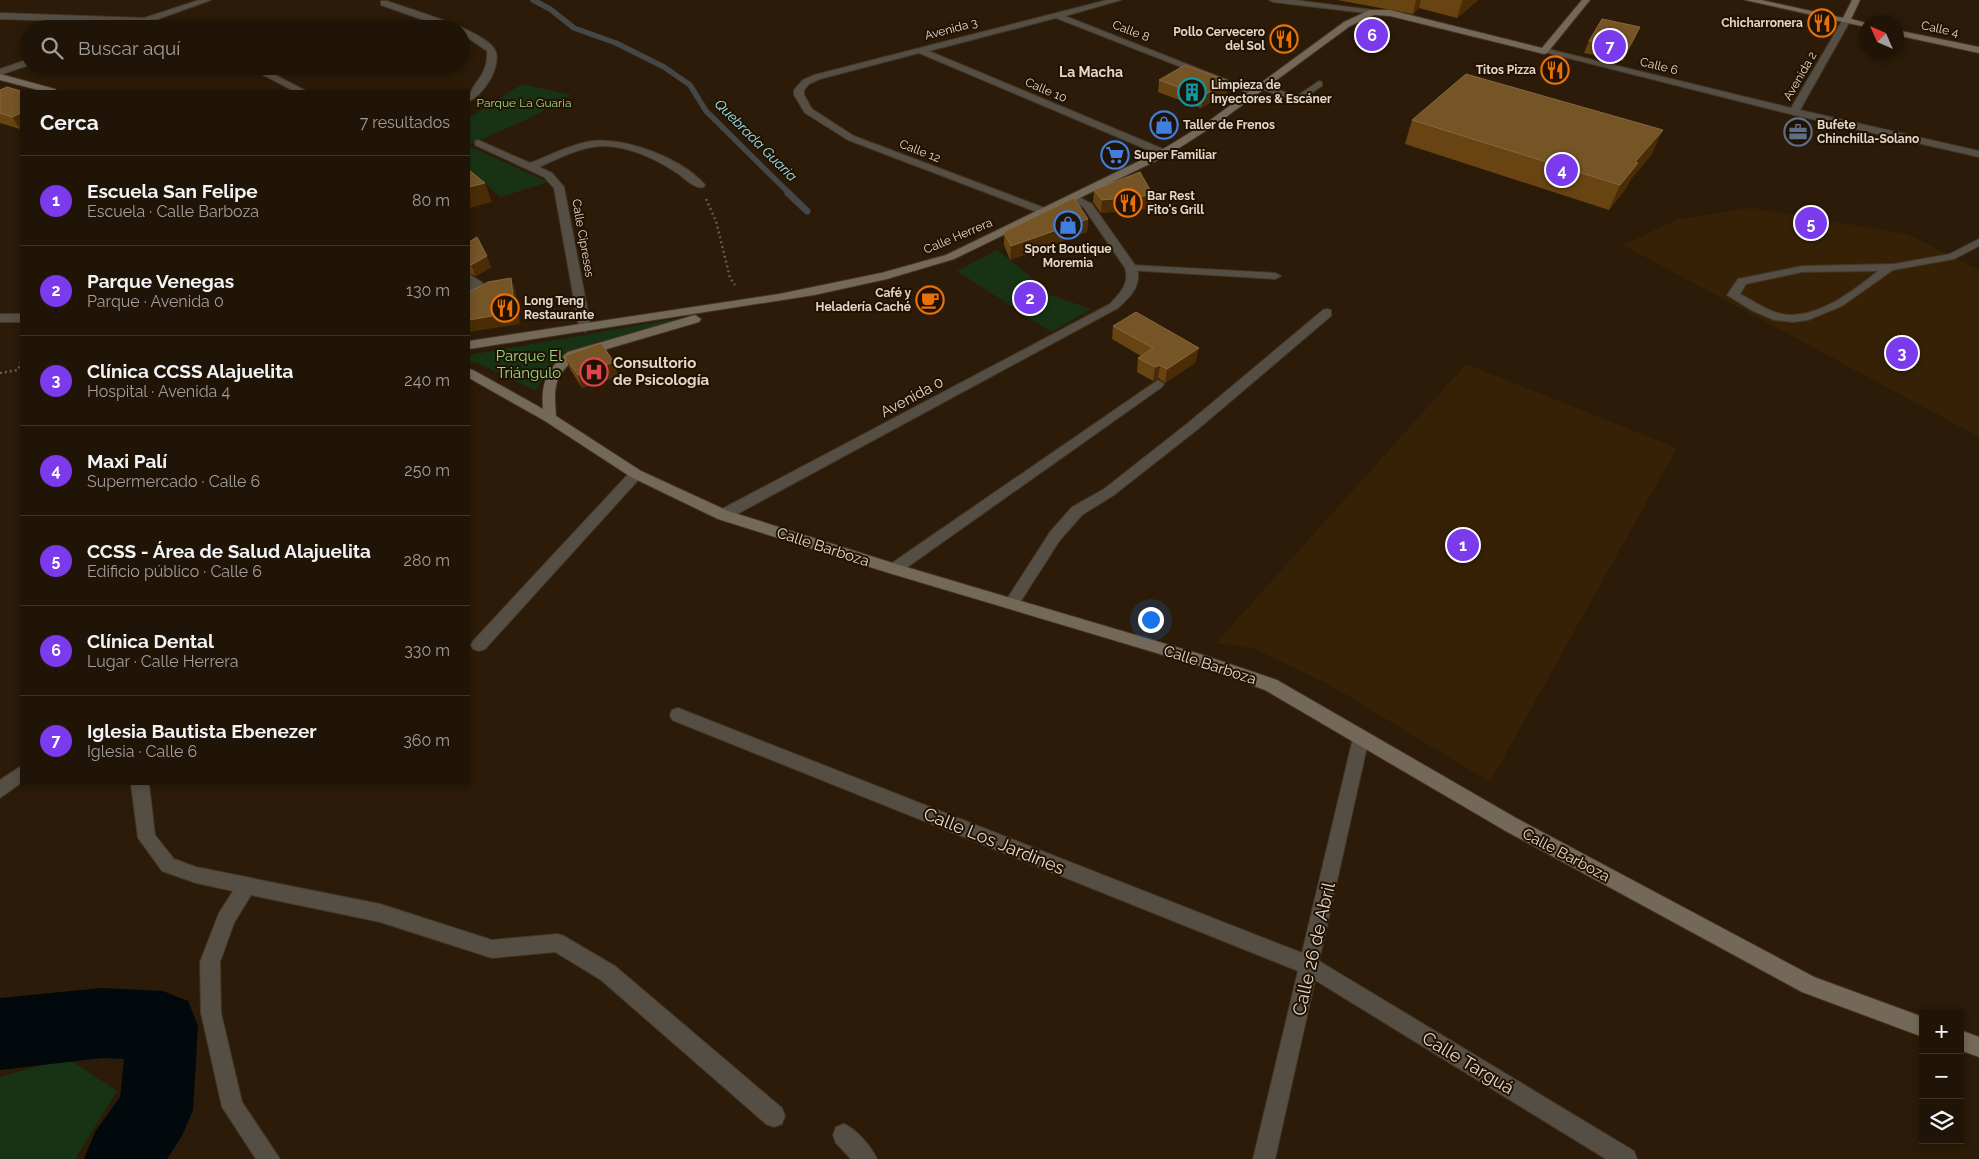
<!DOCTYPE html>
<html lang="es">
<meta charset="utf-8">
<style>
body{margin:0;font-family:Raleway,sans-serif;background:#2d2114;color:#f1f3f6}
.controls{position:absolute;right:15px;bottom:15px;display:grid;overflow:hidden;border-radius:0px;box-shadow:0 2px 8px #0003}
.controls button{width:45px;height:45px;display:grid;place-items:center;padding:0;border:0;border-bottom:1px solid #3d3328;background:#201406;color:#f1f3f6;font:25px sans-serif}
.compass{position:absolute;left:1859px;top:15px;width:45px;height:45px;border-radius:50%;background:#201406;box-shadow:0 2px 8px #0003;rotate:315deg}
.you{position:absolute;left:1150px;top:619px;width:18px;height:18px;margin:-12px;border:4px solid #fff;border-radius:50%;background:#1a73e8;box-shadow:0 0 0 8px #1a73e833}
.badge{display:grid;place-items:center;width:32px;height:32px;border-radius:50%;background:#7c3aed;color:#fff;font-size:16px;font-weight:700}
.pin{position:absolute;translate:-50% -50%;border:2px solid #fff;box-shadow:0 1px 5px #0006}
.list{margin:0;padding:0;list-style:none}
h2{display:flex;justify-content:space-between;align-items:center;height:65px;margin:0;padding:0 20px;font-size:21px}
h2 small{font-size:16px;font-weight:400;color:#a29e9b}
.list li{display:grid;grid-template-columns:32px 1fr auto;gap:15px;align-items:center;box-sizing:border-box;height:90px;padding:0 20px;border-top:1px solid #3d3328}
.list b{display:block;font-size:19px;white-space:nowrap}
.list p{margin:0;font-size:16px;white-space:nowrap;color:#a29e9b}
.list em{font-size:16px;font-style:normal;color:#a29e9b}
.icon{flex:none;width:28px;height:28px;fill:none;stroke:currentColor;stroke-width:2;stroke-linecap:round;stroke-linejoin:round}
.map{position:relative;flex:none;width:1979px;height:1159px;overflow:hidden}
.search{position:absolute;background:#201406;box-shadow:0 2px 8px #0003;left:20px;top:20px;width:450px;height:55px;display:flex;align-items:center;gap:12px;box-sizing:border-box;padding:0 18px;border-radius:28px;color:#a29e9b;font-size:19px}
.panel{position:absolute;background:#201406;box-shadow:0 2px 8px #0003;left:20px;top:90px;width:450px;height:695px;border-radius:0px}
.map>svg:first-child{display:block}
</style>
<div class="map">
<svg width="1979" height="1159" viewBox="0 0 1979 1159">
<rect width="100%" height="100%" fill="#2b1b08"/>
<!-- built -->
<path fill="#362107" d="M1752,208L1908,234L1979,270V437L1623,245L1678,219Z
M1466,364L1677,448L1490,782L1328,684L1255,649L1216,643Z"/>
<!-- green -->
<path fill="#183313" d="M522,84L571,95L530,118L469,145V118Z
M469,146L548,182L501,197L469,171Z
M997,250L1040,284L1033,289L1091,309L1051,332L957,271Z
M703,314L570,351L550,366L536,391L480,364L469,362V355Z
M67,1058L117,1091L75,1159H0V1077Z"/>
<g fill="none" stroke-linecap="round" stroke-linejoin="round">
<!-- stream-far1 -->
<path stroke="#454746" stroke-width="5.5" d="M533,0L550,9L574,28L616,43L664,67L690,85L706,111L790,194"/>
<!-- stream -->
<path stroke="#454746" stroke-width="7" d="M788,193L807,211"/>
<!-- river -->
<path fill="#01090c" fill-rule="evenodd" d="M102,988L163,991L188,1001L198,1026L193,1110L182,1136L167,1159H84L95,1132L120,1097L124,1059L102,1058L0,1070V998Z"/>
<!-- lane casing -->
<g stroke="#453523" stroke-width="2">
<path id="lane" d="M1319,81L1322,82V86L1298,102L1255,87L1260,84L1297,96Z
M1950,254L1954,255V259L1893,270L1842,306L1808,320L1793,322L1774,320L1751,310L1727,295L1738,279L1802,266L1894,264ZM1878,271C1853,291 1813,323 1778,313C1764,309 1752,300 1740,294L1746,284L1802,272Z
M1131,265L1275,273L1281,276L1275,279L1127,270V266Z
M469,274L483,283L473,295L469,296Z
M1327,309L1331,310V316L1198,429L1114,495L1082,515L1060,540L1017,607H1007L1004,603L1007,599L1050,532L1072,507L1104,489L1188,423L1323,310Z
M1158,380L1164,384L1162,387L899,573H889L887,569L889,565Z
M636,469L643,474L641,477L485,649L479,651L473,649L471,645L473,641L631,471Z
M131,784H149L155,835L174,859L196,867L380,904L492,940L557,934L564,936L615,966L782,1108L785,1116L782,1124L774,1127L766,1124L601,980L555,952L492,958L380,922L251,895L234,923L220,962L221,1013L242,1102L280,1159H256L222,1107L201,1013L200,962L219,913L233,891L196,883L162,871L138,838Z
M844,1124C857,1130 871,1146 877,1159H851L836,1143L833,1135L836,1127Z"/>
</g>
<!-- street casing -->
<g stroke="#453523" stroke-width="2">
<path id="street" d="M199,0H211L136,27L132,23L0,19V13L144,18Z
M1107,0H1121L1065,16L1258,92L1250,94L1056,18L929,51L1168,151V155H1160L919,53L820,79L809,84L804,90V95L812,109L854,136L1050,210V214H1042L848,140L805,113L794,95V90L803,80L814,75Z
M1269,0H1294L1373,10L1377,12L1373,14L1273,2Z
M381,1H387C409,9 485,30 495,50C499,57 495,69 492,76C488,84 478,98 469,101C469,83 489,78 487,51L461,33V29H449L381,5Z
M1846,18L1850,21L1800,110L1979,151V157L1794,115L1540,51L1544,48L1791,108L1842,21Z
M29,59V65L0,75V69Z
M246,66H258L306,91H294Z
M478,140L530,163C551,155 571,144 592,141C626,137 683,159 705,185L704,187C694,190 683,176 674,171C654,158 629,147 605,146C581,146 560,158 539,167L552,173L564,187L591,328L585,332L579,328L554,188L544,177L475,145V141Z
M1075,195L1092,204L1137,268C1142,286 1130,297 1118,308L728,519H718L716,515L718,511L1110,304C1120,293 1130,284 1125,268L1084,208L1070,198Z
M1979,239V246L1954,259H1946L1944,257Z
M0,314H21V322H0Z
M678,708L1302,953L1353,738L1355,733L1361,731L1367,733L1369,738L1319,961L1634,1151L1637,1159H1606L1315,980L1275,1159H1253L1298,971L672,720L670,715L672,710Z
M21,766V783L0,798V780Z"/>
</g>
<!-- secondary casing -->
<g stroke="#453523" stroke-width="2">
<path id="secondary" d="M1582,0H1590L1547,53L1544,54L1390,16L1374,15L1350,26L1215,125L1168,155L954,259L887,279L814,295L469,349V341L779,294L881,273L946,255L1160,151L1209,121L1344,22L1370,10H1390L1542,48Z
M1745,0H1761L1843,18L1852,0H1860L1851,19L1866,23V27Z
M1896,30L1979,47V53L1896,35Z
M0,74L55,89L57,91H42L0,80Z
M695,315L701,319L699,322L576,358C553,377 554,387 556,416L641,471L728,511L896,564L1203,655L1277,680L1516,818L1814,977L1923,1017V1037L1802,992L1504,830L1265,690L1200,666L889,573L718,519L631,477L545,421L469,378V369L473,370L543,409C541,382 547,369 568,352Z
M1960,1030L1979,1037V1057L1960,1050Z"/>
</g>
<!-- path -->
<path stroke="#695a4a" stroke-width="2.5" stroke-dasharray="2 3" stroke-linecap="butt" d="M706,199L716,221L730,278L735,285
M0,373L18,370L21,362"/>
<!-- lane -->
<use href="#lane" fill="#554e44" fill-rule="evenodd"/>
<!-- street -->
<use href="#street" fill="#554e44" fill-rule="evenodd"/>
<!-- secondary -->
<use href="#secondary" fill="#746859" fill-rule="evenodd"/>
</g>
<!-- wall -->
<path fill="#684412" d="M1337,0H1478L1457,18L1419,8L1413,14Z
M1635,39L1623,61L1584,53L1589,41Z
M1159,80L1227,93L1201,108L1158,92Z
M0,90L21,91V129H20L0,123Z
M1412,120L1652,154L1630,180L1627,187L1609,210L1405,144Z
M1094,190L1153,195L1151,208L1101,213L1093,202Z
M1088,219L1087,232L1010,260L1004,245V232Z
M469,242L491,267L476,276L469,273Z
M1113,326L1196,362L1165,383L1158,378L1153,381L1137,372L1138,358L1141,356L1112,339Z
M565,356L618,376L582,388L570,369Z"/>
<!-- shaded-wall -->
<path fill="#4a2d06" d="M1416,0H1421L1419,8L1413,14Z
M1463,0H1478L1457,18L1462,1Z
M1640,27L1635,39L1623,61L1628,49Z
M1228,81L1227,93L1201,108L1203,96Z
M21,113V129H20L12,117Z
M1663,130L1652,154L1630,180L1627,187L1609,210L1620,185L1635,162Z
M485,183L492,202L469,208V187Z
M1153,195L1151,208L1101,213L1102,200Z
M1088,219L1087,232L1010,260L1011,246Z
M487,256L491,267L476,276L471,265Z
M511,278L515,289L520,324L469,332V320Z
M1199,348L1196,362L1165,383L1167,369Z
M614,362L618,376L582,388L578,375Z
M1160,365L1158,378L1153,381L1155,367Z"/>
<!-- building -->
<path fill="#755426" stroke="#876840" d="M1602,19L1640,27L1628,49L1589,41Z
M1185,65L1228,81L1203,96L1159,80Z
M1466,74L1663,130L1635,162L1638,163L1620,185L1412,120Z
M7,87L21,91V113L12,117L0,113V90Z
M469,170L485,183L469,187Z
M1140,172L1153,195L1102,200L1094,190Z
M1074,198L1088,219L1011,246L1004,232Z
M477,237L487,256L471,265L469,264V242Z
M511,278L515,312L469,320V292L488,282Z
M1136,312L1199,348L1167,369L1160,365L1155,367L1138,358L1153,348L1113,326Z
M601,343L614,362L578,375L565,356Z"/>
<!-- icons -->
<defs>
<g id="restaurant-ring" transform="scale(1.4375)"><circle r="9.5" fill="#211201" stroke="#e8710a" stroke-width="1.5"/><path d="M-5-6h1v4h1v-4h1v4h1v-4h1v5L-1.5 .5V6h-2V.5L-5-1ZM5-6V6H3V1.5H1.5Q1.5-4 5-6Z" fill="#e8710a"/></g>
<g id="building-ring" transform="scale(1.4375)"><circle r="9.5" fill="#211201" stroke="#0f9aa8" stroke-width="1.5"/><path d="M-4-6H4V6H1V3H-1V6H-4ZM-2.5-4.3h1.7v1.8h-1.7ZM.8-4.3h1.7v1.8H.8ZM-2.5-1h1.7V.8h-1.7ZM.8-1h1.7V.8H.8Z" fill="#0f9aa8"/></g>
<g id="shop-ring" transform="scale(1.4375)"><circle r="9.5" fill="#211201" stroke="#3f7fe0" stroke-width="1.5"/><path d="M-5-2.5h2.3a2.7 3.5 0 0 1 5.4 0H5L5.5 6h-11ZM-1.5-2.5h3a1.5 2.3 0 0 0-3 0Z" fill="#3f7fe0"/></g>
<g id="office-ring" transform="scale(1.4375)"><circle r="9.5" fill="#211201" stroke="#5c6f8a" stroke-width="1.5"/><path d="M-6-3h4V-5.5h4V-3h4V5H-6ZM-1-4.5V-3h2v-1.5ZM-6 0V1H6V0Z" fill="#5c6f8a"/></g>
<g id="supermarket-ring" transform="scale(1.4375)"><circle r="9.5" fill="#211201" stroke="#3f7fe0" stroke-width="1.5"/><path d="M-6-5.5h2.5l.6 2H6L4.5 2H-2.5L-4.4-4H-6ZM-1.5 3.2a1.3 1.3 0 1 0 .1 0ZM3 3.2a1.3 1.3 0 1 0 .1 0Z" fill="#3f7fe0"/></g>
<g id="cafe-ring" transform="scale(1.4375)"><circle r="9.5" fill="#211201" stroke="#e8710a" stroke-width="1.5"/><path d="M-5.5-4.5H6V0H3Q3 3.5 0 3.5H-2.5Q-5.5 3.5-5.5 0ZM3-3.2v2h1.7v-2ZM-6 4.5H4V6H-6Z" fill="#e8710a"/></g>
<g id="hospital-ring" transform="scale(1.4375)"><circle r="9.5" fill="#211201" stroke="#e0444e" stroke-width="1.5"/><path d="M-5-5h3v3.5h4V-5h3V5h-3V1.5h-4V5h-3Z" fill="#e0444e"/></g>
</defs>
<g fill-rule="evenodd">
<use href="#restaurant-ring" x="1822" y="23"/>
<use href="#restaurant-ring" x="1284" y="39"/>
<use href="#restaurant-ring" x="1555" y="70"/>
<use href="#building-ring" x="1192" y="92"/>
<use href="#shop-ring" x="1164" y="125"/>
<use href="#office-ring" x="1798" y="132"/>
<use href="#supermarket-ring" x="1115" y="155"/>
<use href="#restaurant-ring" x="1128" y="203"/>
<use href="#shop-ring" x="1068" y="225"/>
<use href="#cafe-ring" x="930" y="300"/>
<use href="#restaurant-ring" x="505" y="308"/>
<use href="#hospital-ring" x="594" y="372"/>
</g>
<g text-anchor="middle" stroke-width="4" stroke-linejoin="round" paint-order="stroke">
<!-- far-poi labels -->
<g font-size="12" font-weight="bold" fill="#e3d7cc" stroke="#211201" text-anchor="start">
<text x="1803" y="27" text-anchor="end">Chicharronera</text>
<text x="1265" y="36" text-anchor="end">Pollo Cervecero<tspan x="1265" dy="14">del Sol</tspan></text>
<text x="1536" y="74" text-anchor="end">Titos Pizza</text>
<text x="1211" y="89">Limpieza de<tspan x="1211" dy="14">Inyectores &amp; Escáner</tspan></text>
<text x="1183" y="129">Taller de Frenos</text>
<text x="1817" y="129">Bufete<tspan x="1817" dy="14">Chinchilla-Solano</tspan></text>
<text x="1134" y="159">Super Familiar</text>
<text x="1147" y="200">Bar Rest<tspan x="1147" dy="14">Fito's Grill</tspan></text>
<text x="1068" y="253" text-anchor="middle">Sport Boutique<tspan x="1068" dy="14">Moremia</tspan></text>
<text x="911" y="297" text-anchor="end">Café y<tspan x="911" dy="14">Heladería Caché</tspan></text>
<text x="524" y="305">Long Teng<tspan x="524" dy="14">Restaurante</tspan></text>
</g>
<!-- far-street labels -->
<g font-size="12" fill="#e3d7cc" stroke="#211201">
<text transform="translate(951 29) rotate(-15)" y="4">Avenida 3</text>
<text transform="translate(1940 29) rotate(12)" y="4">Calle 4</text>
<text transform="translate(1131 31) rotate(21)" y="4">Calle 8</text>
<text transform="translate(1659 66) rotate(14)" y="4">Calle 6</text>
<text transform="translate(1800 76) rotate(-60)" y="4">Avenida 2</text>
<text transform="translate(1046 90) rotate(23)" y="4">Calle 10</text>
<text transform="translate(920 151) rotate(21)" y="4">Calle 12</text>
<text transform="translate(958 236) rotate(-23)" y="4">Calle Herrera</text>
<text transform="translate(583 238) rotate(80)" y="4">Calle Cipreses</text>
</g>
<!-- far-park labels -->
<g font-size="12" fill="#96dc8a" stroke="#211201">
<text x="524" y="107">Parque La Guaria</text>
</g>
<!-- far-neighbourhood labels -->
<g font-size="14" font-weight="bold" fill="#e3d7cc" stroke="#211201">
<text x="1091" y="77">La Macha</text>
</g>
<!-- far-water labels -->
<g font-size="14" font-style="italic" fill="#97e3f5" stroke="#211201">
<text transform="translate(756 140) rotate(45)" y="5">Quebrada Guaria</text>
</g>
<!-- park labels -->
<g font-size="15" fill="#96dc8a" stroke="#211201">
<text x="529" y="361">Parque El<tspan x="529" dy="17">Triángulo</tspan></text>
</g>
<!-- poi labels -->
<g font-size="15" font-weight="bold" fill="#e3d7cc" stroke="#211201" text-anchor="start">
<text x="613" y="368">Consultorio<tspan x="613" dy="17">de Psicología</tspan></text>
</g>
<!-- street labels -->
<g font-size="15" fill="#e3d7cc" stroke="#211201">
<text transform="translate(912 397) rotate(-28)" y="5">Avenida 0</text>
<text transform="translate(823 547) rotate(18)" y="5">Calle Barboza</text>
<text transform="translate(1210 665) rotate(18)" y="5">Calle Barboza</text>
<text transform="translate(1566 855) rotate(28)" y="5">Calle Barboza</text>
</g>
<!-- near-street labels -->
<g font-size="18" fill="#e3d7cc" stroke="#211201">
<text transform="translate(994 841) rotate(22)" y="6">Calle Los Jardines</text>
<text transform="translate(1314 949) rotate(-77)" y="6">Calle 26 de Abril</text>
<text transform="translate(1468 1063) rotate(31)" y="6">Calle Targuá</text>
</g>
</g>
</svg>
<div class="controls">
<button>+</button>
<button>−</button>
<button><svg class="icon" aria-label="layers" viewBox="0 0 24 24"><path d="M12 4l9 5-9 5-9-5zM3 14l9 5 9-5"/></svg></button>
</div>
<svg class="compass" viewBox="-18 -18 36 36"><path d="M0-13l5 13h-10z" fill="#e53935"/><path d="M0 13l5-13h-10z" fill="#a29e9b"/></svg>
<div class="you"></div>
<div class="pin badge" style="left:1463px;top:545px">1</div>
<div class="pin badge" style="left:1030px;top:298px">2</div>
<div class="pin badge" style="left:1902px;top:353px">3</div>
<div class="pin badge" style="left:1562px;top:170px">4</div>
<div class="pin badge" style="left:1811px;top:223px">5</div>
<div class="pin badge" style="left:1372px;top:35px">6</div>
<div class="pin badge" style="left:1610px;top:46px">7</div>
<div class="search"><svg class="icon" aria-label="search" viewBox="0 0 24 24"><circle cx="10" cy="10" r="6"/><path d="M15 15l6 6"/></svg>Buscar aquí</div>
<section class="panel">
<h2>Cerca<small>7 resultados</small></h2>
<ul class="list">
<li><span class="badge">1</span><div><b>Escuela San Felipe</b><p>Escuela · Calle Barboza</p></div><em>80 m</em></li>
<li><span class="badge">2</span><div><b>Parque Venegas</b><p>Parque · Avenida 0</p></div><em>130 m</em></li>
<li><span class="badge">3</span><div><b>Clínica CCSS Alajuelita</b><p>Hospital · Avenida 4</p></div><em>240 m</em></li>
<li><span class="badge">4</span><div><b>Maxi Palí</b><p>Supermercado · Calle 6</p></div><em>250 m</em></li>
<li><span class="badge">5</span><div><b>CCSS - Área de Salud Alajuelita</b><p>Edificio público · Calle 6</p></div><em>280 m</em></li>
<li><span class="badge">6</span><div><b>Clínica Dental</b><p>Lugar · Calle Herrera</p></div><em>330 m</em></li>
<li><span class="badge">7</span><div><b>Iglesia Bautista Ebenezer</b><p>Iglesia · Calle 6</p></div><em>360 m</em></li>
</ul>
</section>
</div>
